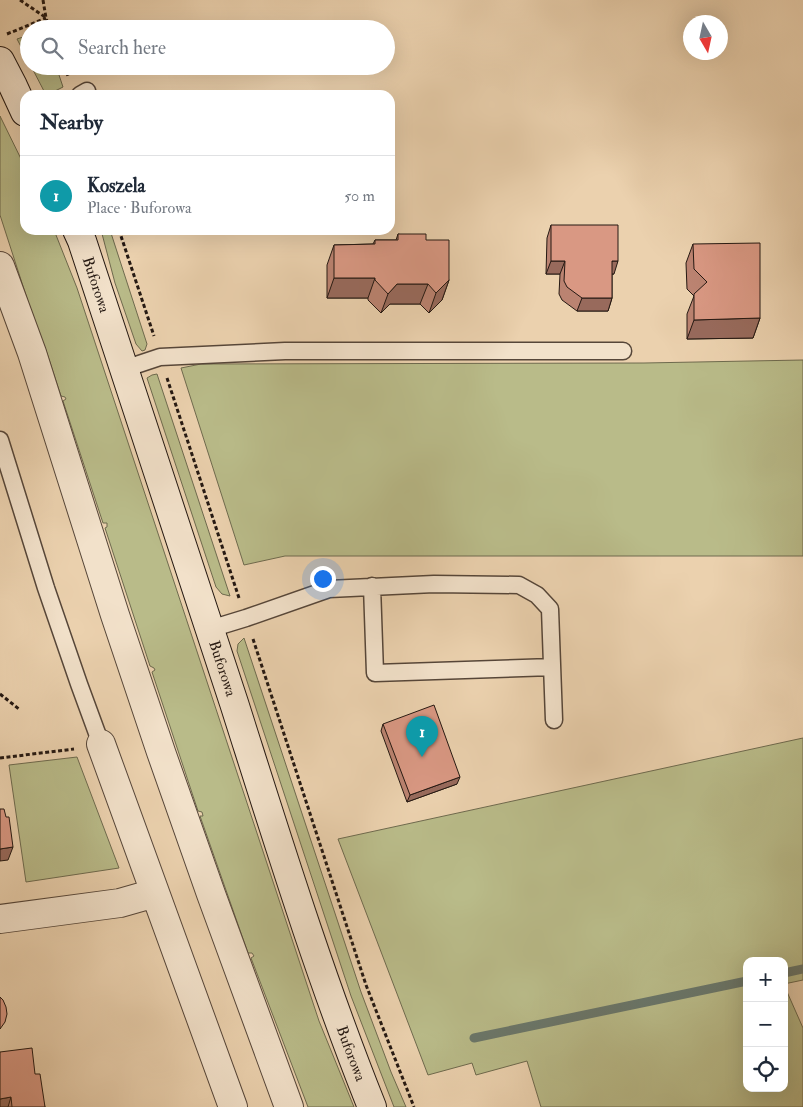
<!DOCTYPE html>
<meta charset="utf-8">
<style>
body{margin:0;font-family:"IM FELL Double Pica",serif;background:#f2f2f3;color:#1f2937}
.controls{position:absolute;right:15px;bottom:15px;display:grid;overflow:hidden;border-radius:10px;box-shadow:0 5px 20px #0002}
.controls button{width:45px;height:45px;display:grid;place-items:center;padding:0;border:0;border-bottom:1px solid #e0e1e3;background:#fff;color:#1f2937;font:25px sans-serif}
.compass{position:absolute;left:683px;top:15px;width:45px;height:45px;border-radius:50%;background:#fff;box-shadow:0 5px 20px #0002;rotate:171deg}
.you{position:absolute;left:322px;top:578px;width:18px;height:18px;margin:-12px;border:4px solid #fff;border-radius:50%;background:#1a73e8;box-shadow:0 0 0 8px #1a73e833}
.badge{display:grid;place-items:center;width:32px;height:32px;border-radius:50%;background:#1a73e8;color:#fff;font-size:16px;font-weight:700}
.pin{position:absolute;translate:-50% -41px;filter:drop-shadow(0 1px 2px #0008)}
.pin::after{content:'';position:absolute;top:26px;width:18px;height:15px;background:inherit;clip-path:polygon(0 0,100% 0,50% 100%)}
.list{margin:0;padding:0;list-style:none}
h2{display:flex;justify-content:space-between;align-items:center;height:65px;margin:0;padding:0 20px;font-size:21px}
h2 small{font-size:16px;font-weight:400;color:#747a83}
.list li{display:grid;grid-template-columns:32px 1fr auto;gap:15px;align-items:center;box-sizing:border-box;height:80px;padding:0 20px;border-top:1px solid #e0e1e3}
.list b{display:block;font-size:19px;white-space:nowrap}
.list p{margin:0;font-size:16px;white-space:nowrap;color:#747a83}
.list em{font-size:16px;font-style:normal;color:#747a83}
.icon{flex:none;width:28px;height:28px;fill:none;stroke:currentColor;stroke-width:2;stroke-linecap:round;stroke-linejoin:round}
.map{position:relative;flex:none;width:803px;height:1107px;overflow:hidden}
.search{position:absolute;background:#fff;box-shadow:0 5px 20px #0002;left:20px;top:20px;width:375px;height:55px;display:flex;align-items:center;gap:12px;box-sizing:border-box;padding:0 18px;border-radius:28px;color:#747a83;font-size:19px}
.panel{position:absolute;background:#fff;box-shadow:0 5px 20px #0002;left:20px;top:90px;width:375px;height:145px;border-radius:15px}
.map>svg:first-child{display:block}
</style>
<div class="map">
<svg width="803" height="1107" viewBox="0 0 803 1107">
<rect width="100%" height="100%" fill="#ebd1ae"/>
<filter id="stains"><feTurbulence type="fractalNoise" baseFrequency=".004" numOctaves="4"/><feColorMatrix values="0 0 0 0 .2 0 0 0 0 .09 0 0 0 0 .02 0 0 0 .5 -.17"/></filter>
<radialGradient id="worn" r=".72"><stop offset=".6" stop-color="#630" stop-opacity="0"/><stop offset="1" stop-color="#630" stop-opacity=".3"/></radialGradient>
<!-- green -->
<path fill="#b9bb89" stroke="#6e6a4e" d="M29,35V62L17,39Z
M31,66H56L63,87L49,94L45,93Z
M0,116L25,167V182L24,183L25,185V230H54L77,288L319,1021L354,1107H308L251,958L254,956L252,953H248L200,816H203L202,812L198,811L152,672L155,670L154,668L150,666L105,528L107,527V523H103L63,401L66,399L65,397L61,396L45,347L43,348L0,215Z
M101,230H110L147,344L145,350L142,351L136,344L115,283Z
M803,360V556H285L244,565L181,368L201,364L644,363Z
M157,374L230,596L222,594L216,587L147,378L152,375Z
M244,638L361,992L391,1072L406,1107H394L351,996L237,651L238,644Z
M803,738V980L784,984V961H747V1088H784V985L803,1028V1107H541L527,1061L476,1075L472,1063L428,1075L338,839Z
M77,757L119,868L26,882L9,765Z"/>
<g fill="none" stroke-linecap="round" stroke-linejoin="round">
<!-- stream -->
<path stroke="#6a776b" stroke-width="9" d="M784,973L803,969
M474,1038L747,981"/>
<!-- lane casing -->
<g stroke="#564639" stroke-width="19">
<path id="lane" d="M80,95L87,91
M124,369L160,357L285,351H623
M0,440L46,588L79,684L101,744
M372,586L375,673L552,667
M210,629L246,618L329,589L434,584L519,585L537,595L550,609L554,720"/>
</g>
<!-- street casing -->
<g stroke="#564639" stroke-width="30">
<path id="street" d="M0,266L32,353L115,615L161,752L211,894L289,1107
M101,744L233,1107
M0,919L120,903L155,893"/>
</g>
<!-- secondary casing -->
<g stroke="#241812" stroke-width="30">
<g id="secondary">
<path d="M0,61L13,86L25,112"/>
<path id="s1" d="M77,230L82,241C132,395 184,549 234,703C277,838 319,975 372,1107"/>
</g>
</g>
<!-- path -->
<path stroke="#241812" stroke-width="3" stroke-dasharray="4 2.5" stroke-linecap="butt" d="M20,0L45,17
M43,0L46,18L50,29
M7,34L46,18
M64,66L68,76
M119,230L154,336
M167,378L239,598
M253,639L366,985L414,1107
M0,694L19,709
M0,758L74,749"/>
<!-- lane -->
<use href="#lane" stroke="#f2e1ca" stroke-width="16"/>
<!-- street -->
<use href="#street" stroke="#f2e1ca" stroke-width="28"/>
<!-- secondary -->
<use href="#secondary" stroke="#f2e1ca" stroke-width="28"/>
</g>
<!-- wall -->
<path fill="#bb8371" stroke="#241812" d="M551,225L614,274H612V298L608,311H577L562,300L559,294L560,274H546L547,238Z
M398,234L426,240L449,280L442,300L429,313L420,304H390L381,313L368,300V298H327V265L334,245L373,244L375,240H396Z
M693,244L760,318L753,338L687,339V314L694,296L687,289L686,263Z
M383,724L457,784L407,802L381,731Z
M35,1074L45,1107H0Z"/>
<!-- shaded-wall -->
<path fill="#986a5c" stroke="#241812" d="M551,261H565L560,274H546Z
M612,261H618L614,274H608Z
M334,278H375L368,298H327Z
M449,280L442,300L429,313L436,293Z
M397,284H428L420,304H390L381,313L388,294Z
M582,298H612L608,311H577Z
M760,318L753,338L687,339L694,320Z
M460,777L457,784L407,802L410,795Z
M13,847L8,860L0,861V849Z
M11,1097L8,1107H0V1099Z"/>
<!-- building -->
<path fill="#d99883" stroke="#241812" d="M551,225H618V261H612V298H582L567,287L564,281L565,261H551Z
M398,234H426V240H449V280L436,293L428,284H397L388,294L375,280V278H334V245L375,244V240H398Z
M760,243V318L694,320V294L707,282L694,269L693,244Z
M434,705L460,777L410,795L383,724Z
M0,809H4L6,817H9L13,847L0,849Z
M0,997L3,1000L6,1007L7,1014L5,1022L0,1029Z
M32,1048L35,1074H40L45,1107H12L11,1097L0,1099V1052Z"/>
<g text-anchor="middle" stroke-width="5" stroke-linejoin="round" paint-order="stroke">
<!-- street labels -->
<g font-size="15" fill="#241812" stroke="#f2e1ca">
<text dy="5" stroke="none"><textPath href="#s1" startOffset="58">Buforowa</textPath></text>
<text dy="5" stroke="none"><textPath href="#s1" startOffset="462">Buforowa</textPath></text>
<text dy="5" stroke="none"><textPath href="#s1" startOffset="868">Buforowa</textPath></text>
</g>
</g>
<rect width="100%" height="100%" filter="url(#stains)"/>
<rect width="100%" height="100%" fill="url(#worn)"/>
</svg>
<div class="controls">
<button>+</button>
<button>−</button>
<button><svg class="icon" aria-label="locate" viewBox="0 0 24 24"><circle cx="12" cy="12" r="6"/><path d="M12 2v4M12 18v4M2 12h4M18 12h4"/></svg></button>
</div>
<svg class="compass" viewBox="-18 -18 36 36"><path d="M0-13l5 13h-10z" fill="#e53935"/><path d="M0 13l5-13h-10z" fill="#747a83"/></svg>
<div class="you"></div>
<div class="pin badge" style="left:422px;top:757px;background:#0f9aa8">1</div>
<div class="search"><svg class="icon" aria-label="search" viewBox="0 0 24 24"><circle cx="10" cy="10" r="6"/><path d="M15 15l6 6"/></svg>Search here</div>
<section class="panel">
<h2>Nearby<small></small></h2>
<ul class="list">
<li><span class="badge" style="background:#0f9aa8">1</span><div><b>Koszela</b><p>Place · Buforowa</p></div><em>50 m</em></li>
</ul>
</section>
</div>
